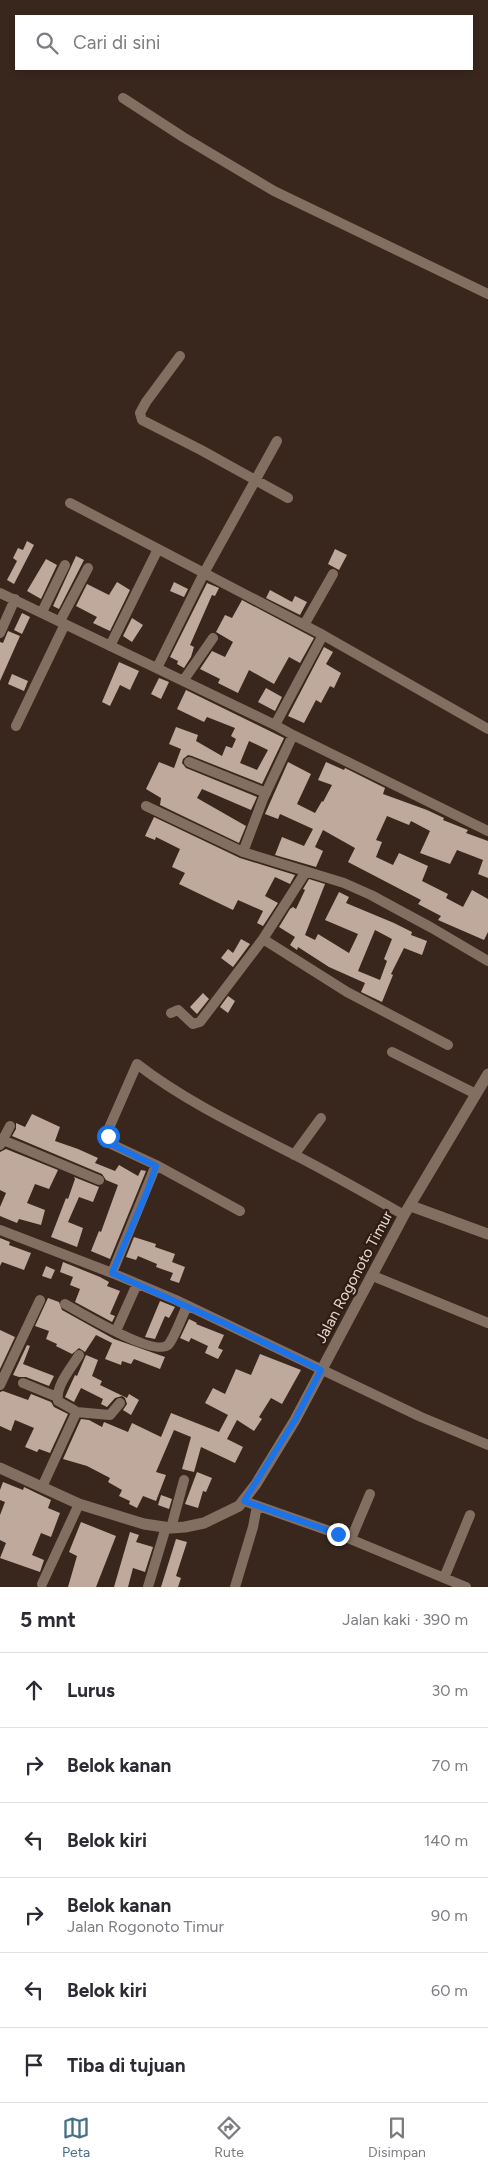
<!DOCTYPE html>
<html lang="id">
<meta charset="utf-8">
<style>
body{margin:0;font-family:Figtree,sans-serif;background:#f2f2f3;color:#2b2b33}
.stop{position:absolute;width:15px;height:15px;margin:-11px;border:4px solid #1a73e8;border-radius:50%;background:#fff}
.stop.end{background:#1a73e8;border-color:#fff;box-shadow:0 1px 5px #0008}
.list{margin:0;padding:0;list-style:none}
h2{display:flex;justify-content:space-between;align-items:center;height:65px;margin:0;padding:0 20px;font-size:21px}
h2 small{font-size:16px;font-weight:400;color:#7c7c81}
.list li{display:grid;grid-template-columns:32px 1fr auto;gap:15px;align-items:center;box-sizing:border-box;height:75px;padding:0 20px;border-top:1px solid #e1e1e2}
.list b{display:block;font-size:19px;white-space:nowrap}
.list p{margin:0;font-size:16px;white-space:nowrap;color:#7c7c81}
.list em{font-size:16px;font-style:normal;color:#7c7c81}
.icon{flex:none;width:28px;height:28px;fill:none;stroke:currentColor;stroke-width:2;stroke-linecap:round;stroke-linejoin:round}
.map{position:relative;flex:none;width:488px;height:1587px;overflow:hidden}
.search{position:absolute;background:#fff;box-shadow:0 2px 8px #0003;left:15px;right:15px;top:15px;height:55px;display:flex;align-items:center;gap:12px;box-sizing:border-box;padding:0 18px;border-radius:0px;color:#7c7c81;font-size:19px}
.sheet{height:515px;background:#fff}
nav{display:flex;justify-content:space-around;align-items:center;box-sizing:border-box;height:70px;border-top:1px solid #e1e1e2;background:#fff;font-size:14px;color:#7c7c81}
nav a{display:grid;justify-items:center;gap:2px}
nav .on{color:#457087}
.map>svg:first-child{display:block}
</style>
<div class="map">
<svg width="488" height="1587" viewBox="0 0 488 1587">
<rect width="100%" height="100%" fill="#39271d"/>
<!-- building -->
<path fill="#bfa89c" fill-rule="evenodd" d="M27,541L34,545L14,584L7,580L17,561L13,558L18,548L23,550Z
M335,549L347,555L339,570L328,564Z
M76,556L84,560L59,609L53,606Z
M46,559L57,565L41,599L27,591Z
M117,582L130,590L110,631L93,623L97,617L76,606L87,584L109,595Z
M174,582L188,589L184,597L170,591Z
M207,583L219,588L215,596L212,595L190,645L194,647L191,657L184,668L177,664L178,661L170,657Z
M270,590L292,602L295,596L307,602L300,615L266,598Z
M242,600L314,638L300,663L289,657L274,684L249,670L238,693L218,683L220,679L200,669L212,651L225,657L233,642L216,632L225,615L232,618Z
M22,613L30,617L22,634L14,630Z
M132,618L143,625L132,642L123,636Z
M8,631L20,636L0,681V642L3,643Z
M324,647L333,652L326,664L341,673L334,688L330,686L321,703L316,700L304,723L288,716Z
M119,662L139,671L130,690L120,685L110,706L102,702Z
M12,674L28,681L24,691L8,684Z
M159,678L169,682L161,699L151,694Z
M266,688L282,697L275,711L258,702Z
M186,690L284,738L262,784L192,756L188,755L183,759L182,763L186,768L257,797L251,810L202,789L197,798L246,826L239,843L160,805L161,798L146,789L159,762L174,768L181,749L169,744L176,727L198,735L196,741L222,756L226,746L232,748L236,739L231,736L235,728L207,717L204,722L177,709ZM249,741L268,750L257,770L240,763Z
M288,762L311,774L297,804L315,813L322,801L323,802L332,785L318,780L326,762L344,770L345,768L385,788L383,794L427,810L444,818L443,820L468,830L466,833L488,841V878L478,874L483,860L457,850L450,864L420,853L430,831L411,821L409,825L387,816L376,840L382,842L376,857L393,865L399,853L428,866L422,881L448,894L446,898L463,907L472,890L488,899V932L484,940L438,920L441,916L418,904L421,900L348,862L355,848L323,830L315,847L323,851L316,867L275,855L282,837L304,846L313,829L280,814L278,819L265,814Z
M154,817L240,858L295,875L290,884L275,877L265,896L278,903L263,926L257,923L263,911L238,900L233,910L179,884L185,873L172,867L180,849L156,837L155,840L145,836Z
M309,879L325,884L305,935L315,940L318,934L349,953L358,934L325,920L339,892L349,897L346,903L394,923L412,932L411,935L427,941L422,955L404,948L391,974L393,975L382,1002L361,992L365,983L329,967L298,947L297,950L290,945L295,937L279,927L290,909L293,907L296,909L305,890L303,889ZM375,930L392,939L384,959L387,961L380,980L358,971Z
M241,939L250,944L233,967L221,958L228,949L233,953Z
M203,993L209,999L197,1014L190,1007Z
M228,996L235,1001L228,1013L220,1007Z
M32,1114L60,1127L55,1141L78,1149L98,1158L95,1163L115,1171L119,1165L138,1176L141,1170L146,1171L110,1259L91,1251L99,1231L101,1232L118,1185L106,1180L102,1174L12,1136L16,1129V1123L25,1127Z
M6,1149L58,1170L49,1189L35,1184L27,1203L45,1210L41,1225L19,1219L17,1223L0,1216V1207L6,1193L0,1190V1152Z
M74,1177L99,1187L93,1202L79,1197L68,1222L83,1228L77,1247L51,1237L66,1198L68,1199L75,1179Z
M134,1237L156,1244L155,1247L175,1254L172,1262L185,1267L179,1283L170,1280L173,1273L156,1267L157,1264L138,1256L136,1260L126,1257Z
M0,1238L10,1242L9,1245L31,1253L24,1270L2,1262L0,1266Z
M63,1262L100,1277L109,1282L107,1286L120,1291L110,1314L115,1316L112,1322L75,1302L80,1289L70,1285L73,1277L60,1272Z
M46,1266L55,1270L51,1279L42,1276Z
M48,1298L59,1302L62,1310L114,1339L165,1357L160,1369L134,1359L131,1364L122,1361L121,1365L105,1359L112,1343L96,1335L85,1352L79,1348L72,1354L56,1346L57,1344L46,1339L49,1331L35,1326Z
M160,1301L175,1307L169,1318L165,1316L155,1339L145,1337Z
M189,1319L197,1323L196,1324L224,1335L218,1348L223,1350L218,1359L205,1353L208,1346L191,1338L189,1342L180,1338Z
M0,1330L15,1337L0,1369Z
M27,1345L30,1346L23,1364L54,1376L49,1386L26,1377H19L13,1375Z
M260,1354L301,1370L282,1404L271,1398L259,1417L262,1419L254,1431L237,1420L227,1439L243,1447L235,1463L201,1447L194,1472L182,1469L191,1437L174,1430L156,1472L166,1475L156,1501L143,1496L137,1508L129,1504L130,1501L119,1496L122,1490L108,1482L110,1478L87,1466L63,1459L81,1419L89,1420L102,1427L104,1422L128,1432L132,1423L161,1437L171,1413L219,1432L228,1415L205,1403L213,1388L225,1394L236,1369L251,1375Z
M86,1355L98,1360L92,1376L102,1381L100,1385L127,1398L129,1394L139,1400L131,1415L123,1410L127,1404L125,1398L122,1396L115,1398L107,1407L101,1404L103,1399L81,1388L74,1402L65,1397L75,1375L77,1376Z
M3,1391L28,1400L31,1394L51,1402L54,1407L68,1414L50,1453L39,1449L37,1452L25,1447L34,1428L15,1420L11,1431L0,1426V1392Z
M197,1472L212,1478L206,1492L203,1491L198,1508L185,1504Z
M3,1482L23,1490L24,1487L51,1500L48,1508L60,1513L51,1537L41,1533L32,1555L44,1560L40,1572L0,1558L6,1543L0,1540V1515L5,1502L0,1500V1490Z
M161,1495L172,1499L169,1509L158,1505Z
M81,1522L116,1536L96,1587H68L77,1556L69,1552Z
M130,1532L139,1535L136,1542L153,1547L145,1572L133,1568L128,1587H114Z
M176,1539L187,1542L176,1576L181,1578L178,1587H161Z"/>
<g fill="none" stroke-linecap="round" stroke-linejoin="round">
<!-- minor -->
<path stroke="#836e62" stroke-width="10" d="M123,98L183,137L274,191L488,294
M180,356L146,402L140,413L142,420L201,450L288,498
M70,503L323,635L488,729
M0,593L275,725
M42,612L65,565
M60,621L88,568
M304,625L333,574
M0,633L15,599
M110,646L158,549
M157,668L204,573L277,441
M183,681L213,638
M16,726L65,624
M293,735L488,831
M189,762L266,793
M146,806L243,852L344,883L371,895L432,928L488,961
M243,852L263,799L293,735L275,725L323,635
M263,939L347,992L448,1045
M171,1013L178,1010L193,1024L200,1022L263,939L305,873
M392,1052L476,1094
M3,1140L99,1180
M0,1145L10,1126
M294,1155L321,1118
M156,1165L111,1144L107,1137L109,1128L137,1064C185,1101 240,1127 293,1154C330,1173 367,1194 404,1215
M0,1230L112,1273L176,1300L421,1417L488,1445
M112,1273L156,1165L240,1211
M373,1276L488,1323
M65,1304C81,1313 154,1357 168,1345C174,1339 182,1316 187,1306
M116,1331L137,1284
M23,1383L57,1397
M0,1385L40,1300
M76,1412L110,1415L120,1403
M42,1487L76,1413L74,1410L58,1401C55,1386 72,1367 79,1355
M244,1501L338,1534L466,1587
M171,1528L184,1480
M351,1539L370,1494
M444,1578L470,1515
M42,1584L79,1504
M148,1587L166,1527
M235,1587L253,1527L257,1506"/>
<!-- tertiary -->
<path stroke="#836e62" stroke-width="11" d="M411,1206L488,1234
M0,1468L79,1504L144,1524L171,1528L185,1527L204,1523L239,1506L256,1484L295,1420L404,1215L488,1074"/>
</g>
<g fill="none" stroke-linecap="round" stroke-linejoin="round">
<!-- route -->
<path stroke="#1a73e8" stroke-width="6" d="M108,1136L111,1144L156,1166L146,1194L112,1273L228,1325L321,1370L295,1420L244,1501L338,1534"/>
</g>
<g text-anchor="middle" stroke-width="5" stroke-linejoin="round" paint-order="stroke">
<!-- street labels -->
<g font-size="15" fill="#e4d8d1" stroke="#2f1d14">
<text transform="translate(354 1277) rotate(-62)" y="5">Jalan Rogonoto Timur</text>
</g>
</g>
</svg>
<div class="stop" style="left:108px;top:1136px"></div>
<div class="stop end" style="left:338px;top:1534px"></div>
<div class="search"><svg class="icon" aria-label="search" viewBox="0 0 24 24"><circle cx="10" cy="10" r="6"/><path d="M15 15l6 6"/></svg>Cari di sini</div>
</div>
<section class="sheet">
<h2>5 mnt<small>Jalan kaki · 390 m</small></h2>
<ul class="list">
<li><svg class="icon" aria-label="ahead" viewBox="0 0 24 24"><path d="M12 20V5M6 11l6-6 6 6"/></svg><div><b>Lurus</b></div><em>30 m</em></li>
<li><svg class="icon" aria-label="right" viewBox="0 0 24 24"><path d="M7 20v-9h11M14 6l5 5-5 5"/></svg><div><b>Belok kanan</b></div><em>70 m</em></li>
<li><svg class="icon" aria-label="left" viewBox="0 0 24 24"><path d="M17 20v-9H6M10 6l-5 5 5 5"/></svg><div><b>Belok kiri</b></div><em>140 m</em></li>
<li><svg class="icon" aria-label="right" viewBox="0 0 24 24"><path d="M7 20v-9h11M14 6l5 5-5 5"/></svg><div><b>Belok kanan</b><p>Jalan Rogonoto Timur</p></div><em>90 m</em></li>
<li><svg class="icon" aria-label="left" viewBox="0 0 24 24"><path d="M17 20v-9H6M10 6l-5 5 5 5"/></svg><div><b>Belok kiri</b></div><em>60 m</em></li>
<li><svg class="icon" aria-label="arrive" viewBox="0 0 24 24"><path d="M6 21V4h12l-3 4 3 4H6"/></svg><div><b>Tiba di tujuan</b></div></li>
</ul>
</section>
<nav>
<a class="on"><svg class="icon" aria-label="map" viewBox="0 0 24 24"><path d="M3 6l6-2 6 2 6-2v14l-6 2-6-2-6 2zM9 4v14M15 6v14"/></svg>Peta</a>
<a><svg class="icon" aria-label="directions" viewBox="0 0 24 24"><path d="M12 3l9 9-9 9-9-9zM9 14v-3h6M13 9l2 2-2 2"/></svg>Rute</a>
<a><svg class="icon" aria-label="saved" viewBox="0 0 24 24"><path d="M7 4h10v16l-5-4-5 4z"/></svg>Disimpan</a>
</nav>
